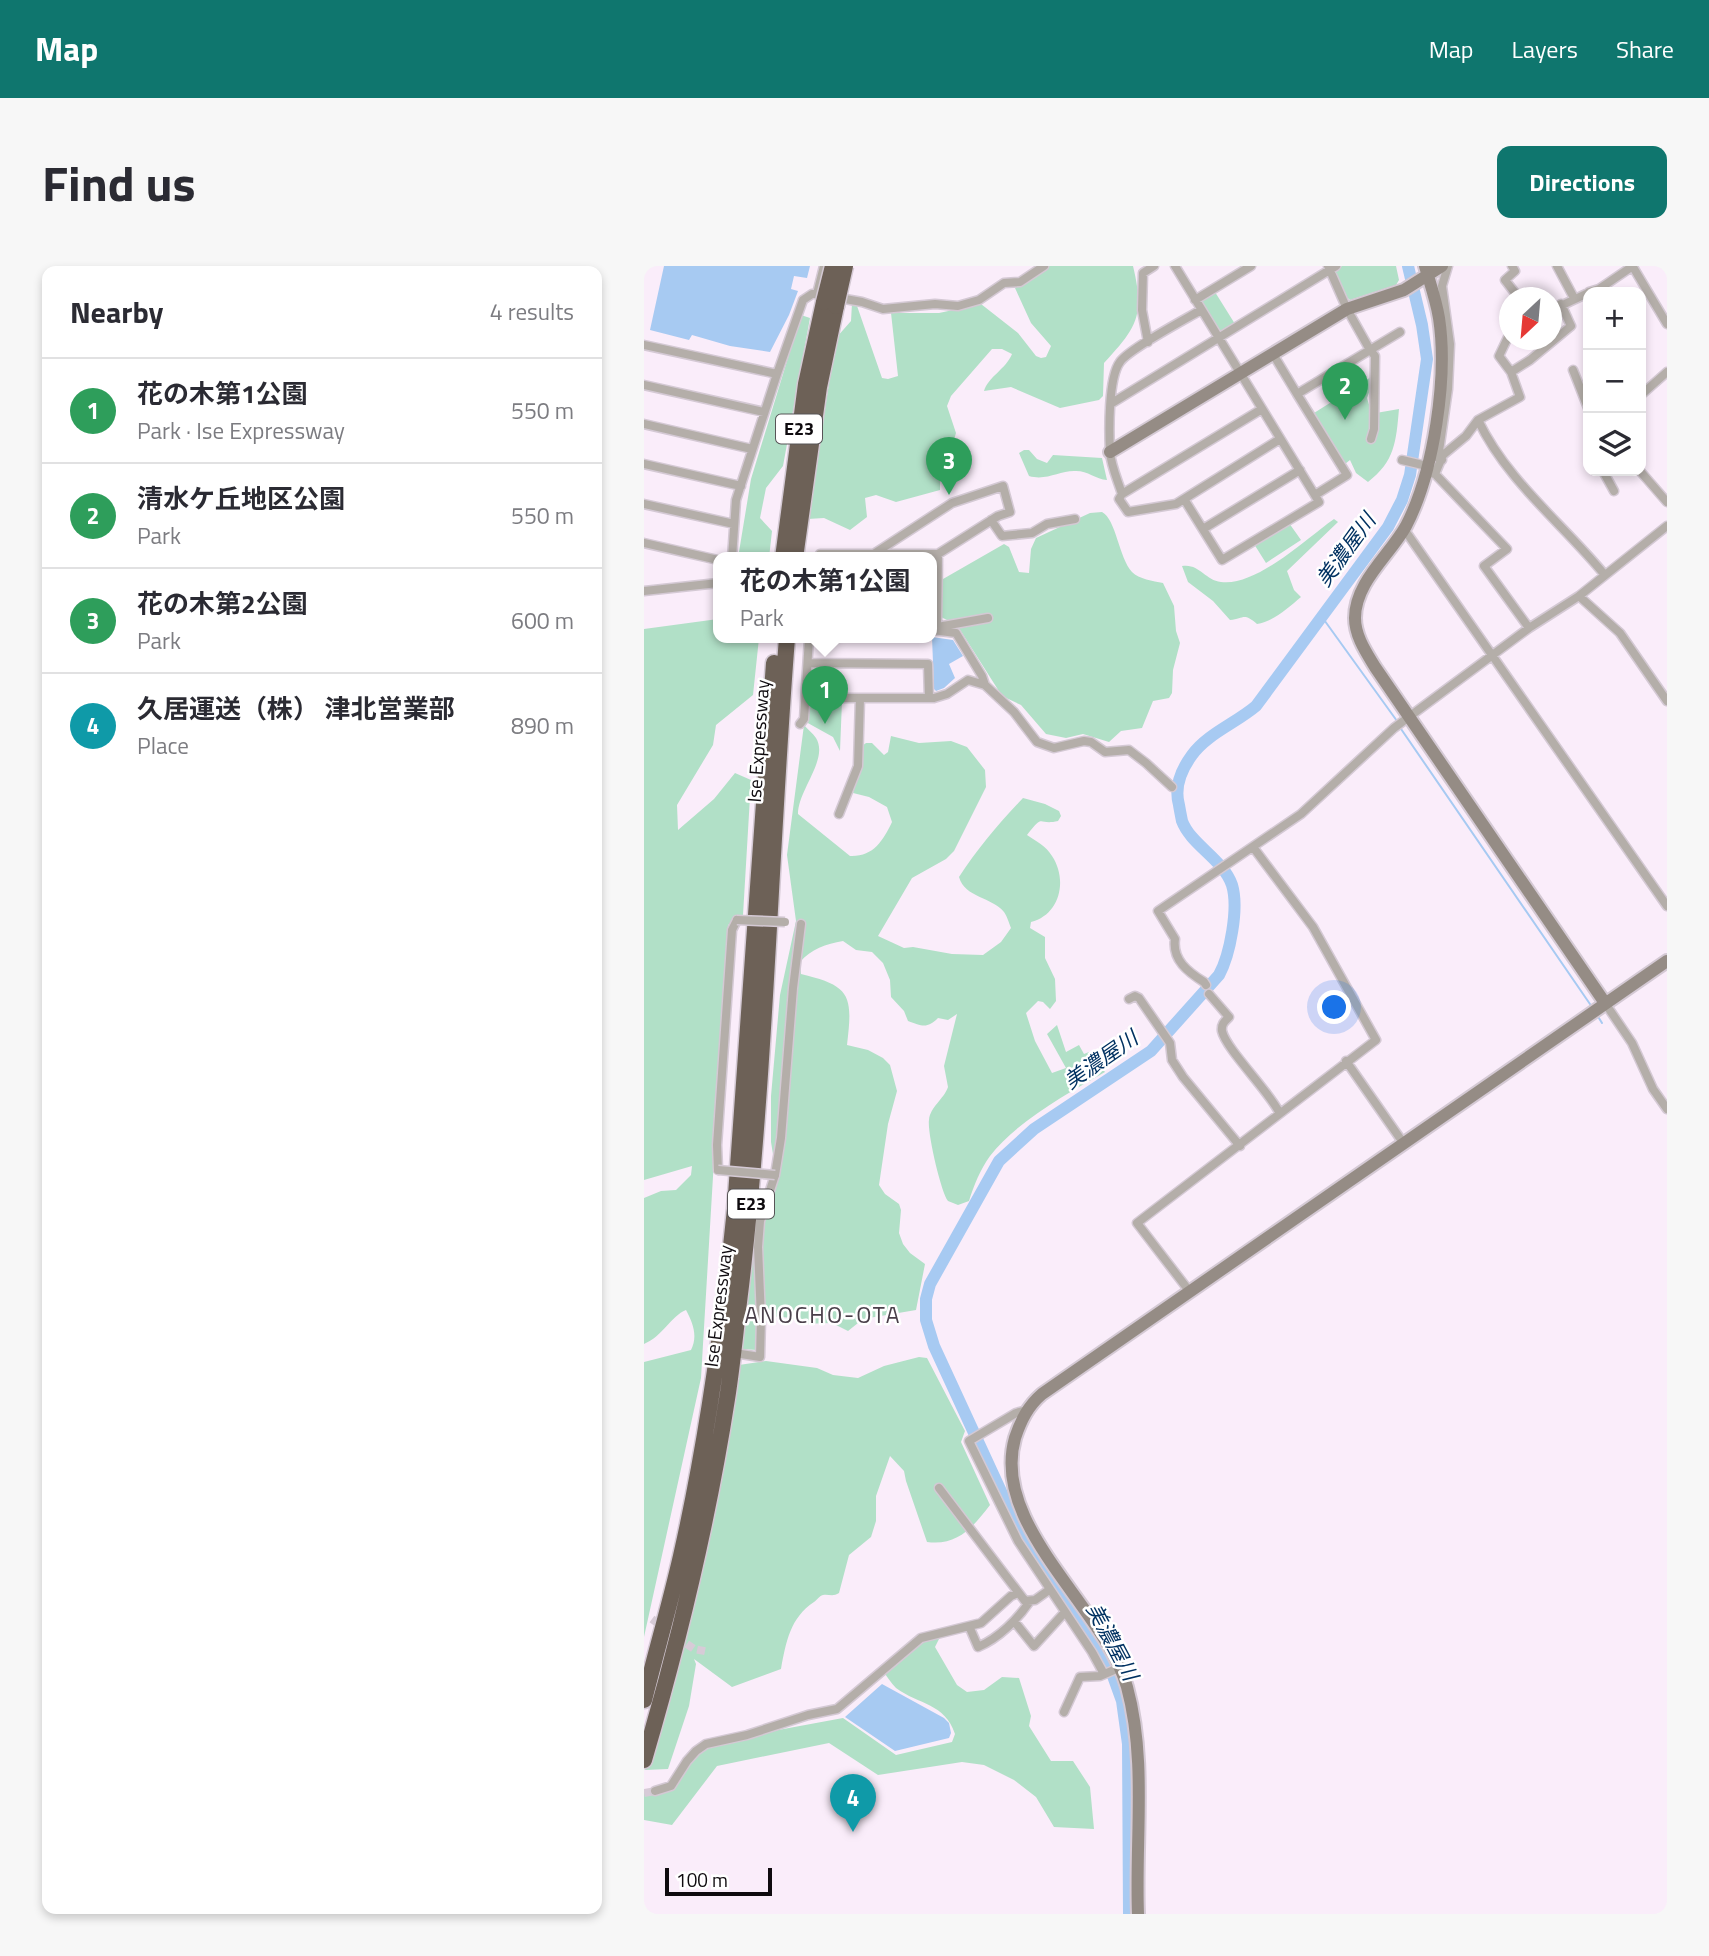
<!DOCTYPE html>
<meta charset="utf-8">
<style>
body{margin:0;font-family:"Titillium Web","Noto Sans JP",sans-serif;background:#f7f7f7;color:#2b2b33}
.controls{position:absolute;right:21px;top:21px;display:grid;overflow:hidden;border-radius:14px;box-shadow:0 4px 10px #0003}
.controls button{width:63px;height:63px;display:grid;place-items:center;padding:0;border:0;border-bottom:2px solid #e1e1e2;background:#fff;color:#2b2b33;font:35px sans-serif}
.compass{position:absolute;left:855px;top:21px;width:63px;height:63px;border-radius:50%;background:#fff;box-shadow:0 4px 10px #0003;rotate:206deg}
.scale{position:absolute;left:21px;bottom:18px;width:107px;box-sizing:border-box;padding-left:7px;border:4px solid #0f0b0f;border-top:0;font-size:19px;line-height:24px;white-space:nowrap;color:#0f0b0f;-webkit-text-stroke:5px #fff;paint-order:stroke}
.you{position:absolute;left:691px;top:742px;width:24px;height:24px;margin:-18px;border:5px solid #fff;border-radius:50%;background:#1a73e8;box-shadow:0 0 0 10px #1a73e833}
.badge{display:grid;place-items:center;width:46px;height:46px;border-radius:50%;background:#0f766e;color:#fff;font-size:23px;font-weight:700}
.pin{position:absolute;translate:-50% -58px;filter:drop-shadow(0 2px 4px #0008)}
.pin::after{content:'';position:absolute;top:37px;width:24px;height:21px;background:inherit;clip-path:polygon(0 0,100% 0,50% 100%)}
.popup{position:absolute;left:69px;top:286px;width:224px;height:91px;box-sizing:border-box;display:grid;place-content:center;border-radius:14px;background:#fff;filter:drop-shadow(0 2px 5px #0005);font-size:23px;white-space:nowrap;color:#7c7c81}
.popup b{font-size:26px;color:#2b2b33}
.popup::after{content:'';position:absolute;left:50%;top:100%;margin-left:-14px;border:14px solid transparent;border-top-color:#fff}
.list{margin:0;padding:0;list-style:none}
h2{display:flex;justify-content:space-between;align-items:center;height:91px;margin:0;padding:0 28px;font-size:30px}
h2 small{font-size:23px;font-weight:400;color:#7c7c81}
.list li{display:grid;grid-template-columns:46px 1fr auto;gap:21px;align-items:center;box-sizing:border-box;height:105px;padding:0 28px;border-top:2px solid #e1e1e2}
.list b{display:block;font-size:26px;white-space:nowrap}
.list p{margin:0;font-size:23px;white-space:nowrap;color:#7c7c81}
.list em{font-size:23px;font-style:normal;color:#7c7c81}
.icon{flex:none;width:38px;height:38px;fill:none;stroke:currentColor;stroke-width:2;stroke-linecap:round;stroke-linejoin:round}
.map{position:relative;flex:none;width:1023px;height:1648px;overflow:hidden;border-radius:14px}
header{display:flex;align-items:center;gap:42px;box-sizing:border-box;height:98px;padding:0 35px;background:#0f766e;color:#fff}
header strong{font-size:33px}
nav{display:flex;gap:38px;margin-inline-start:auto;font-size:24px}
.intro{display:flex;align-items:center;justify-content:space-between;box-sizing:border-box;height:168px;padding:0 42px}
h1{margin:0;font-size:49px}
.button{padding:18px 32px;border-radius:14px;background:#0f766e;color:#fff;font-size:24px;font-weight:700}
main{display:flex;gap:42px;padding:0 42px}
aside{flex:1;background:#fff;border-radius:14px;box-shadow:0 4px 10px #0003}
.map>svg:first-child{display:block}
</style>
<header>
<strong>Map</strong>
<nav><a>Map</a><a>Layers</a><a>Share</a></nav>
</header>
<div class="intro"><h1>Find us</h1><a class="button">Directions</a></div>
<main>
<aside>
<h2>Nearby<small>4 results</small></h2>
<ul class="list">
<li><span class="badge" style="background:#2e9e5b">1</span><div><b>花の木第1公園</b><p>Park · Ise Expressway</p></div><em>550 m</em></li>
<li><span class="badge" style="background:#2e9e5b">2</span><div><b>清水ケ丘地区公園</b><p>Park</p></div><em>550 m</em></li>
<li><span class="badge" style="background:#2e9e5b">3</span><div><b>花の木第2公園</b><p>Park</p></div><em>600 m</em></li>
<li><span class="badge" style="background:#0f9aa8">4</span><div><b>久居運送（株） 津北営業部</b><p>Place</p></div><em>890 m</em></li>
</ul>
</aside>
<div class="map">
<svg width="1023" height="1648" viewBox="0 0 1023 1648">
<rect width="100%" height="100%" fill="#faedfa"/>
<!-- green -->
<path fill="#b1e0c7" d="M402,0H489C501,50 493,61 460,97L459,130L455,134L416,142L367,121L340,125C344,111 362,103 368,88L358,83H348L307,130L303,140L312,167L309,177L301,185L296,196V224L252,236L232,229L221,232L223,251L206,264L180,252L164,253L192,72L207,55L208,37H212L238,112L244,113L254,110L247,47H295L337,38L374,67L392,90L397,92L402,91L407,80L387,57L371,22Z
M698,0H752L755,14L752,19L706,34C698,29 690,13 692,4Z
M571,26L591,58L577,66L574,65L557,37L558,33Z
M157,49L166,52L139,200L122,222L116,252L128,265L125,292H94L107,213Z
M727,111L726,124L723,132C728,147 730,158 723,173L726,178L732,147L755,143C752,176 751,195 724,216L712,207L706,194L701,198L670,147Z
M380,184H385L393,193L403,197L409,189L458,192L463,214C451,213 443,204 430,205C415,205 402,215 385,210L375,187Z
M458,246C472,253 475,292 488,306C495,313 509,315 519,317L530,340L532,365L536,377L529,404L528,427L525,432L509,435L498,462L477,465L465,476L439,468L422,472L402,468L377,439L358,430L313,359L297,351L299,313L360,278L365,281L375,306L385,307L387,283L392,272L446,247Z
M690,253L694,256L643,305L650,324L657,331C644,342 630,355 613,358C599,346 600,353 586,354L569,335L544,316L538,300C555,297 561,314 577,316C612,321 663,272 690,253Z
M645,257L657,274L622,297L610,278Z
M74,353V372H115L109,429L72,459L69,479L33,539L34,564L70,533L91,507L107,514L99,649L84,659L57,1112L0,1371V1096L47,1084C54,1070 49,1057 42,1044C27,1050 19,1070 0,1078V932L17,925L32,924L47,909L48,900L0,914V363Z
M168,435H198L196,485L189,471L162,456L164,439Z
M160,459C163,463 169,467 172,472C185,493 154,524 154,548L206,590C229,591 239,575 248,556L243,541L225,531L209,527L218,497V480L222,477H228L240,489L244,486L247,470L275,477L307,475L323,481L341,504L342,521L310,585L302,593L268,612L234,670L260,682L269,681L308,688L339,689L357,676L367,662C365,657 363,650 360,646C348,631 321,632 315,611C334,582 355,557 379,532L401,538L415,545L417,550L414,555C393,560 401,546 383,569C392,575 402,580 408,590C424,614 416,649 387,656L386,662L401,671V692L411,713L412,735L406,743L399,736L394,735L382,747L391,775L408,807L422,802L403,768L413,759L422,786L435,779L440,788L445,786L461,806C424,827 372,856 346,890C336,904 330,919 325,935L314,939L304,935C297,926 283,866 285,854C286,841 300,833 304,821L300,800L313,748L304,754L294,752C283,763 278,760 264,755L260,745L247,731L246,714L239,697L228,686L212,684L199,675C182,678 167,683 156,696L157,708C207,720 209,729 203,779L224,784L239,792L246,799L253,825L244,858L235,919L241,928L255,938L257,944L255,967L259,978L266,987L281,998L272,1044L219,1053L204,1065L188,1057L157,1058L148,1052L114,1049L113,1084L98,1083L107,984L111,981L133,913L127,876V830L136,729L152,655L143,589Z
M275,1091L283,1092L321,1165L317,1176L346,1239C329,1261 314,1280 283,1276L262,1215L260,1205L246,1190L232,1230V1255L227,1271L205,1289L195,1327C189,1331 185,1328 179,1329C175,1330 173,1334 170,1336C146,1352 142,1376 137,1403L88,1421L50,1393L52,1398L45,1440L24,1503L1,1504L37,1389L95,1099L122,1095L173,1102L189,1109L214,1112L240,1100Z
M286,1371L295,1373L291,1381L313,1419L323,1426L340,1424L358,1411L375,1412L387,1450L385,1460L407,1495H429L446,1521L450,1563L410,1561L392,1531L370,1514L340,1499L318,1496L234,1509L185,1477L73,1500L28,1559L0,1554V1525L24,1523L63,1477L199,1452L252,1489L308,1476L311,1468C301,1437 275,1439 252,1422C247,1417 243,1410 238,1404L272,1374Z"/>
<!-- water -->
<path fill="#a7caf2" d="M20,0H166L163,12L150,10L147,23L154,25L145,49L126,86L86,80L48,69L45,74L6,64Z
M288,371L309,374L319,390L305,398L311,412L300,422L292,425L290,423Z
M238,1418L300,1452L305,1457L307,1467L305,1472L251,1485L201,1451Z"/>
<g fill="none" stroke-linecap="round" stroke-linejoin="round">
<!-- stream -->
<path stroke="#a7caf2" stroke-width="2" d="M678,351L753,455
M755,460L948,741
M953,749L958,757"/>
<!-- river -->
<path stroke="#a7caf2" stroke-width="12" d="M485,1648L484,1478L478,1435L469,1410L447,1369L378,1271L290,1080L282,1054V1033L286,1018L355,895L390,863L507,785L575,709C586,689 595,642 588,619C579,593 547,579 538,555C537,550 536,545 535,539C530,521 537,504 548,489C563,468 592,457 612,440L744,261L758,234L766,209L783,93L778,59L764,0"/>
<!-- street-tunnel -->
<path stroke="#d7cbd7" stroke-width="8" stroke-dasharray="8 4" stroke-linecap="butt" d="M8,1353L20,1362
M33,1371L50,1383L65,1386
M0,1527L11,1525"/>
<!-- street casing -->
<g stroke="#d4c9d4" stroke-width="11">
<path id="street" d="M531,0L675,236L578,294L540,233
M868,0L871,5L861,14L875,32
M913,0L930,32
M989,1L1023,58
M945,26L955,23L989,0
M173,28L218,36L239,43L291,38L314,40L335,34L360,17L376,16L400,0
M551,34L607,0
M908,44L944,27
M504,76L498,44L499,7L510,0
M0,79L133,108L92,234L88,292
M629,88L653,128
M929,104L944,142
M867,106L886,94L927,60L917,38
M133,108L159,34L168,28H173L180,0
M0,119L120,146
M997,129L1023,106
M468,137L692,0
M618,143L478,228L475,233L484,246L532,238L636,173
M834,154C863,215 918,257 960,308
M0,158L108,183
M727,173L730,163L731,90L726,84L756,66
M758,194L783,200
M798,194L794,192L804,123L806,78L798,20L804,0
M0,198L97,220
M959,205L970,225
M996,205L1023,236
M782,206L791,208L863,283L840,300L885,362
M791,208L799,189L822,170L834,154L876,131L867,106L855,90L866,67
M478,228C474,215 467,200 466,186C465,166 464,112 476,96C485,83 540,54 557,44
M671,229L703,209L653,128L726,84L703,43L684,0
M0,238L90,258
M347,254L358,270L388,267L403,258L431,253
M559,263L656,204
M760,263L1023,640
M0,277L74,294
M176,292V288H294L354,250L366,246L359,220L308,237L228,289
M0,325L74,317
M935,330L976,367L1023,435
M288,362L344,352
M289,362L293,357L294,288
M288,364L312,367L338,410L341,419L370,446L393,476L410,482L440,475L447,476L461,486L485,484L502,497L528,521
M164,397L284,398L285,432
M162,432H290L303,428L324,414L341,419
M156,458L160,453L165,372
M195,548L214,500L216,432
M562,719L560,716C544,706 528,694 531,673L514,645L657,548L750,462L885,362L935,330L1023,260
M565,728L585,751C581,755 577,758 578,765C582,783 624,824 635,846
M485,733L491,730L495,732L526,777L528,794L539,811L596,880
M961,737L988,777L1009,823L1023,843
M702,795L760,878
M74,904L73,879L88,664L93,654
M546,1026L493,957L732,774L669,661L609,581
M97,1088L116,1091L117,1052L114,981L116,955L131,909L137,872L149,722L157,658
M383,1144L372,1147L325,1175L374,1275L448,1386L460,1408
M295,1222L381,1335L391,1334L405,1324
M370,1355L390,1380L421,1346
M325,1360L334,1381C355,1372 374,1353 386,1335
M420,1446L436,1411L456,1410L477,1401
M11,1525L27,1520L43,1495L52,1485L62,1478L103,1469L164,1449L193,1443L277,1372L337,1357L367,1330L374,1327"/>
</g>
<!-- secondary casing -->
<g stroke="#d4c9d4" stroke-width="16">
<path id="secondary" d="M781,0C786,17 792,34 795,52C804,111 790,206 762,260C746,289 711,316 711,352C711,370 722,386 731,401L961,737
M466,186L703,43L760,24L798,0
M494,1648C491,1573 503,1494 483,1421C461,1342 346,1260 371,1172C377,1154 384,1140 398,1128L1023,695"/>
</g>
<!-- highway casing -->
<g stroke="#d4c9d4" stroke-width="19">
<path id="highway" d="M139,292L162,118L180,36
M151,292L175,121L192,40
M0,1434C12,1386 26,1338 37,1290C63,1176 79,1059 91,943L130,397
M0,1494C35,1375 64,1255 83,1133C89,1096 92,1058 97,1020C122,805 126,588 143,372"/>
</g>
<!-- street -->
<use href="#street" stroke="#b4aea9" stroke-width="8"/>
<!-- secondary -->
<use href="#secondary" stroke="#958c85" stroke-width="12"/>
<!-- highway -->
<use href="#highway" stroke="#6d6157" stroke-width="16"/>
<!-- street-bridge casing -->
<g stroke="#d4c9d4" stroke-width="11" stroke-linecap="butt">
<path id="street-bridge" d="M93,654L141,656
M74,904L131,909"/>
</g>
<!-- highway-bridge casing -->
<g stroke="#d4c9d4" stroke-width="19" stroke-linecap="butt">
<path id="highway-bridge" d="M180,36L189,0
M192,40L201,0"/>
</g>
<!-- street-bridge -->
<use href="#street-bridge" stroke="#b4aea9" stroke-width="8"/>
<!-- highway-bridge -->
<use href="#highway-bridge" stroke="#6d6157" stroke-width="16"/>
</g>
<g text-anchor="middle" stroke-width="5" stroke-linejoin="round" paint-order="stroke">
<!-- shield labels -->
<g fill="#fff" stroke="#575457" stroke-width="2">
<rect x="132" y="148.5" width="46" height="29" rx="5"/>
<rect x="84" y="923.5" width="46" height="29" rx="5"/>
</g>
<g font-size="18" font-weight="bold" fill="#0f0b0f">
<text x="155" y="169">E23</text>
<text x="107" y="944">E23</text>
</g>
<!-- street labels -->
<g font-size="19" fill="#0f0b0f" stroke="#fff">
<text transform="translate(114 475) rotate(-86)" y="7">Ise Expressway</text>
<text transform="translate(74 1040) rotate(-83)" y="7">Ise Expressway</text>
</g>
<!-- water labels -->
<g font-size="21" font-style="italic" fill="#003161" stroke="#fff">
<text transform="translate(702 284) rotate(-54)" y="7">美濃屋川</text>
<text transform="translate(457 794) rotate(-35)" y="7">美濃屋川</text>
<text transform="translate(468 1376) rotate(62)" y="7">美濃屋川</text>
</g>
<!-- quarter labels -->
<g font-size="23" letter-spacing="2" fill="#4a404a" stroke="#fff">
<text x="179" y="1057">ANOCHO-OTA</text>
</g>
</g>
</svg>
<div class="controls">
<button>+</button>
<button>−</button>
<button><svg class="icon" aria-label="layers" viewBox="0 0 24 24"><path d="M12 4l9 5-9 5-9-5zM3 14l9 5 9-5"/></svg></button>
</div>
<svg class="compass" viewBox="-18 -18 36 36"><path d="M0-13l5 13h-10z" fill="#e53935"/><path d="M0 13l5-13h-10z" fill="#7c7c81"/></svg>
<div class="scale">100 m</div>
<div class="you"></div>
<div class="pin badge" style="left:181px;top:458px;background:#2e9e5b">1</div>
<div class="popup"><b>花の木第1公園</b>Park</div>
<div class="pin badge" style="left:701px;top:154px;background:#2e9e5b">2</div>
<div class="pin badge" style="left:305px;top:229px;background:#2e9e5b">3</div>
<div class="pin badge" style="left:209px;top:1566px;background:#0f9aa8">4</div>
</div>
</main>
